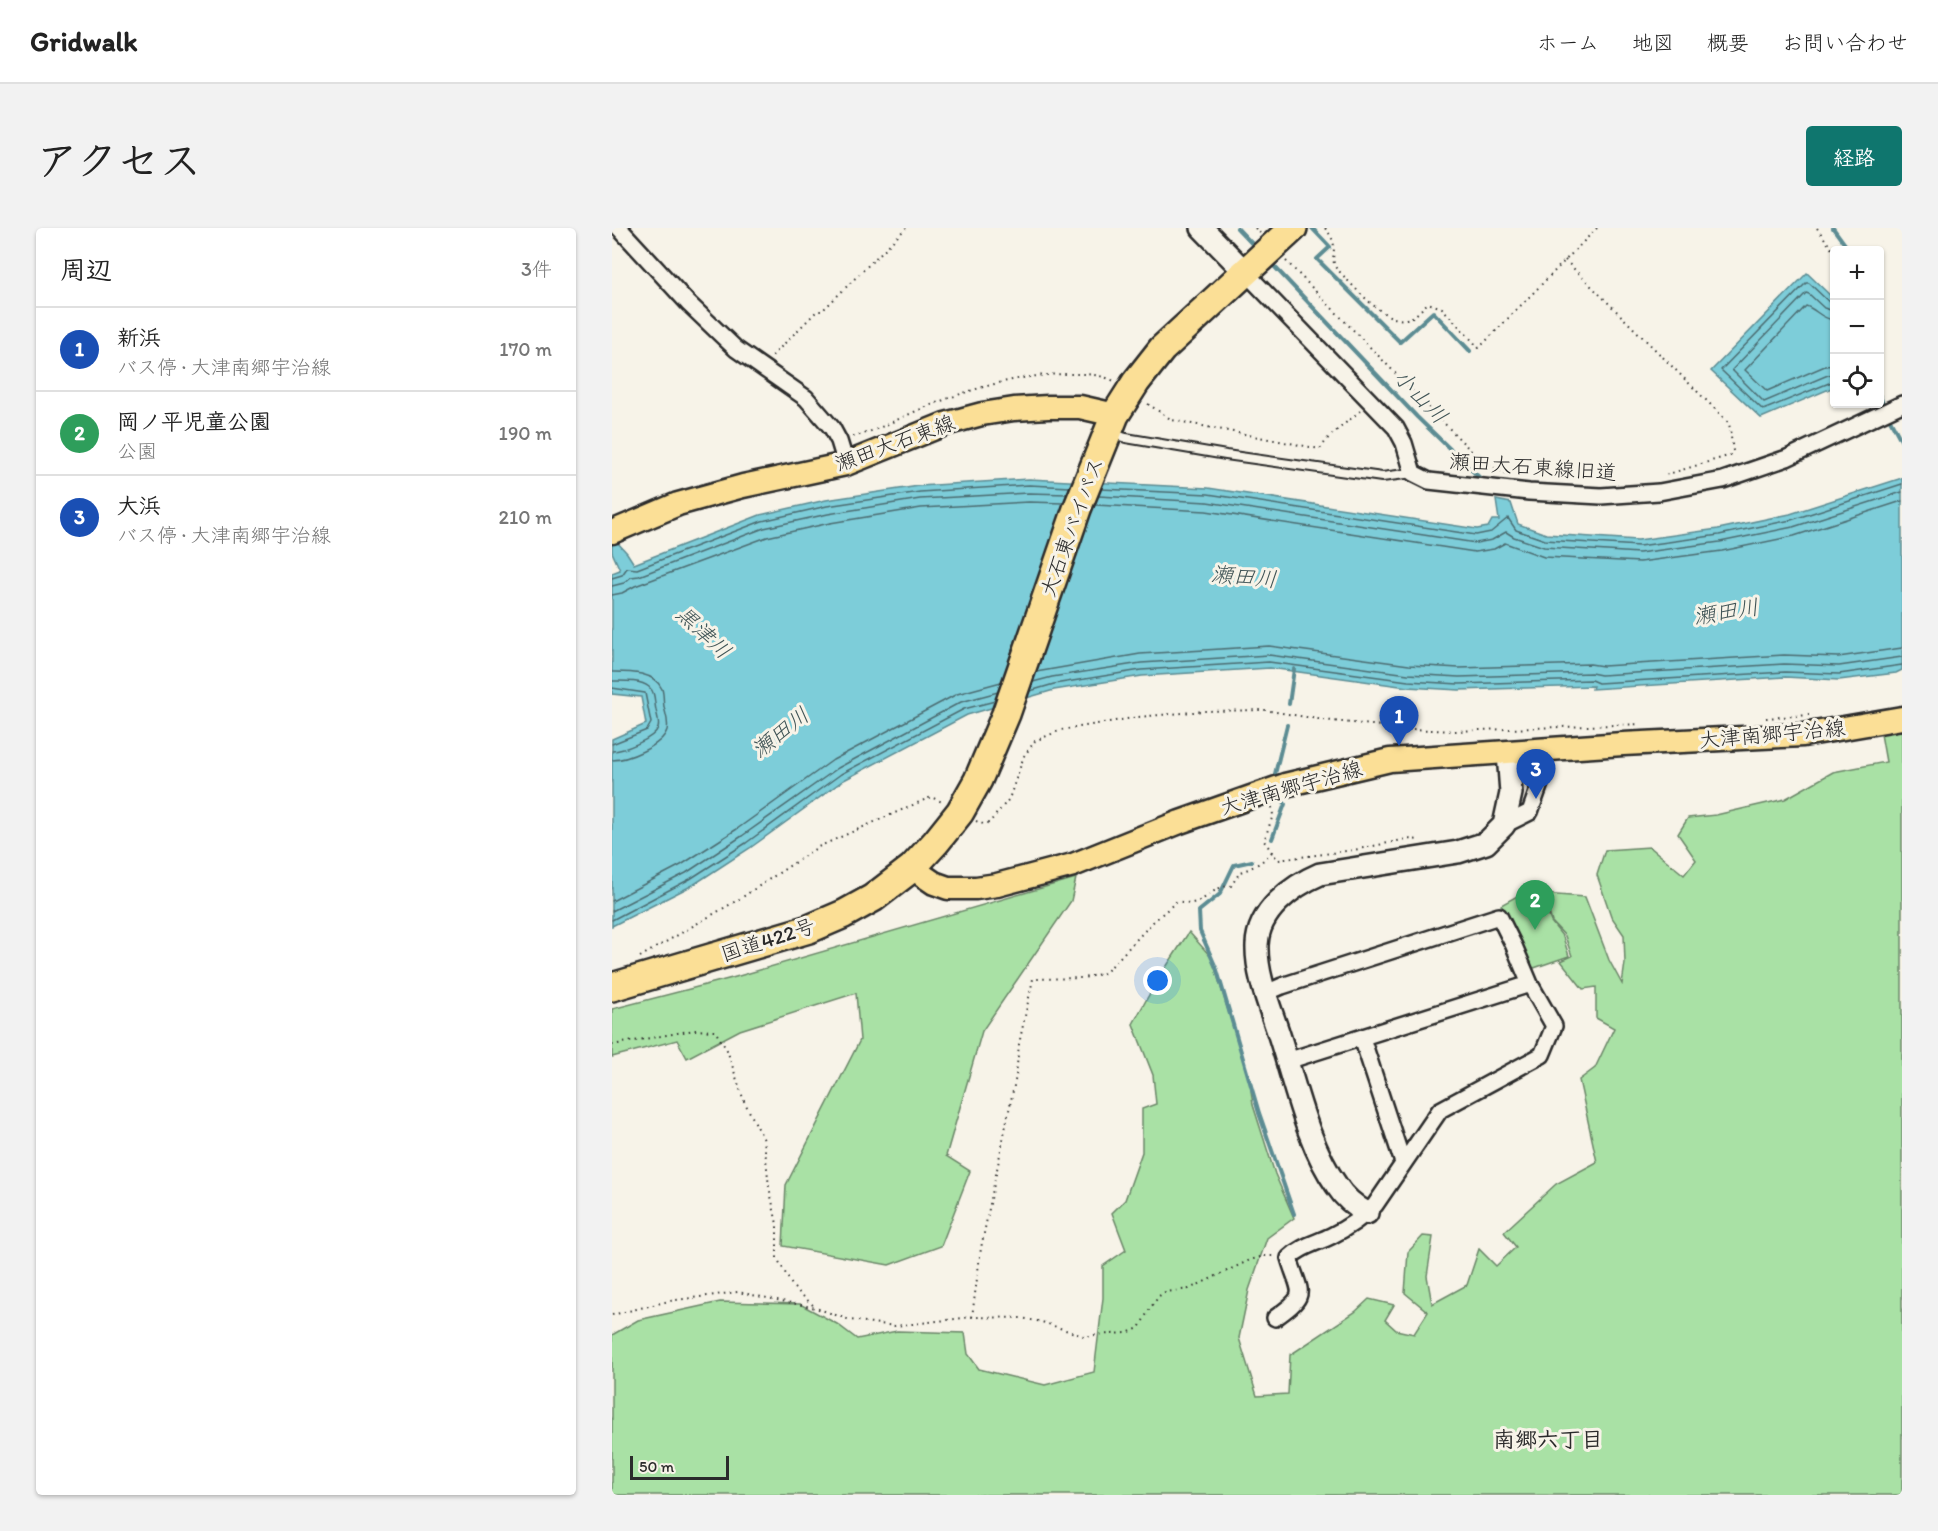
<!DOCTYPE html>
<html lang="ja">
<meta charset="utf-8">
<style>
body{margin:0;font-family:Itim,"Klee One",sans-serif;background:#f2f2f2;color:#222}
.controls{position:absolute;right:18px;top:18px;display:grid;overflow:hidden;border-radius:6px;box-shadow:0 2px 4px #0004}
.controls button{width:54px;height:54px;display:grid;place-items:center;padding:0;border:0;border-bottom:2px solid #e0e0e0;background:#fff;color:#222;font:30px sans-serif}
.scale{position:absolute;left:18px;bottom:15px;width:99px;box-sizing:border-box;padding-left:6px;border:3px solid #2b2b2b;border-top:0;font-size:16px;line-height:21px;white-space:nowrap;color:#2b2b2b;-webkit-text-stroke:4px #f7f3e8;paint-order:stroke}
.you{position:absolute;left:546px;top:753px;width:21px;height:21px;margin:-15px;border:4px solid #fff;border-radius:50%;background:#1a73e8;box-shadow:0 0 0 9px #1a73e833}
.badge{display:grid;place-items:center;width:39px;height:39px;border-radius:50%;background:#0f766e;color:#fff;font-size:20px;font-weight:700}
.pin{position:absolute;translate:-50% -50px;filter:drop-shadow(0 2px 3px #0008)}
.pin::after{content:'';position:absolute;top:32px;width:21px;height:18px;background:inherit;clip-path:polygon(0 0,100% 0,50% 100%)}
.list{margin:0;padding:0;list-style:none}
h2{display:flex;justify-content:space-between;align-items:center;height:78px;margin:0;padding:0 24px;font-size:26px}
h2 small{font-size:20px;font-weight:400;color:#767676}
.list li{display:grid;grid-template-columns:39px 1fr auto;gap:18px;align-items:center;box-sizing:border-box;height:84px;padding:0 24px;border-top:2px solid #e0e0e0}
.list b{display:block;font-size:22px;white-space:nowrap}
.list p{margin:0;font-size:20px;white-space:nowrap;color:#767676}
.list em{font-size:20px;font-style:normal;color:#767676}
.icon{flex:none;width:33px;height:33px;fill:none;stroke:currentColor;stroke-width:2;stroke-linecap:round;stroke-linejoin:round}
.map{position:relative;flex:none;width:1290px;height:1267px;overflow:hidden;border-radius:6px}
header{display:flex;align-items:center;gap:36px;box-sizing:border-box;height:84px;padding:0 30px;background:#fff;border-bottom:2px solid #e0e0e0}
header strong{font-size:28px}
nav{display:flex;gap:33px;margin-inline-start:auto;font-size:21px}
.intro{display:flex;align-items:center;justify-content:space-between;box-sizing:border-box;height:144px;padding:0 36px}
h1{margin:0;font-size:42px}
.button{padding:15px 27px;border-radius:6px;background:#0f766e;color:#fff;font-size:21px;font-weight:700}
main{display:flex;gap:36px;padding:0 36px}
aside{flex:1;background:#fff;border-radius:6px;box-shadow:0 2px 4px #0004}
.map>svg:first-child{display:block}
</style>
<header>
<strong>Gridwalk</strong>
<nav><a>ホーム</a><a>地図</a><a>概要</a><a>お問い合わせ</a></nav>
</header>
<div class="intro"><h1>アクセス</h1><a class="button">経路</a></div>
<main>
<aside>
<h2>周辺<small>3件</small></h2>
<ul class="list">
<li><span class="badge" style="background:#1a4fb4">1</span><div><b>新浜</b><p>バス停 · 大津南郷宇治線</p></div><em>170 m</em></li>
<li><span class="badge" style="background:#2e9e5b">2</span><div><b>岡ノ平児童公園</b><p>公園</p></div><em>190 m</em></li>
<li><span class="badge" style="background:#1a4fb4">3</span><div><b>大浜</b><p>バス停 · 大津南郷宇治線</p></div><em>210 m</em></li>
</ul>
</aside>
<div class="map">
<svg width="1290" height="1267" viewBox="0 0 1290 1267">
<rect width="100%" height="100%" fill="#f7f3e8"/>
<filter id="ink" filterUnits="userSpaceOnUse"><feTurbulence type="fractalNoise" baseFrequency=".0167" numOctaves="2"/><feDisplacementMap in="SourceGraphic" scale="12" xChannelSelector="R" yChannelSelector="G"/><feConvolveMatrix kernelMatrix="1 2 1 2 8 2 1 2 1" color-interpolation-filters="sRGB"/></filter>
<g filter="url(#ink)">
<!-- green -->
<path fill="#a9e1a5" stroke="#6a8668" stroke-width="1.5" d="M1290,500V1267H0V1107L26,1092L108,1074L188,1076L225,1096L245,1111L285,1103L353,1105L356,1126L367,1141L433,1157L482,1144L491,1070V1038L514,1022L500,985L513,972L530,924V881L544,876L541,847L521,796L543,756L577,704L600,730L638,855L641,877L663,946L682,990L655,1010L637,1062L627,1110L645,1168L676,1166L678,1127L743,1084L757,1071L782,1077L773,1092L784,1102L802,1106L816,1084L793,1065L796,1024L811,1008L821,1009L815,1048L820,1076L855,1057L867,1021L884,1038L904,1019L892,1004L944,956L985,934L967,852L983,840L1002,800L984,790V759L971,761L949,733L960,728L953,708L940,694L931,666L973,669L997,732L1010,756L1013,735L1012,707L999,688L985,647L993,622L1038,619L1072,647L1084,632L1066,606L1076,590L1104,587L1173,571L1221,544L1274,534L1269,506Z
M464,650L459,673L370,803L334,928L358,943L329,1018L277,1037L171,1018L174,957L248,812L244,765L128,802L75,830L65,812L0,829V781L120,750Z
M929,667L939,694L951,709L957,728L919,741L889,677L905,668L913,672Z"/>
<!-- water -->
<path fill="#7dcdd9" stroke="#5c8c93" stroke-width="1.5" d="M1195,45L1222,71V159L1149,190L1099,143Z
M1290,250V442L1284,445L1227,452L1173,449L980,461L981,458L847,462L795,459L658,440L530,448L442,462L355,487L232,552L138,620L81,657L0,698V511L34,496L29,469L0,466V345L8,342L0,324V315L5,314L15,325L22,336L148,287L214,272L307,258L417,251L596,260L865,301L876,299L880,292H887L884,272L899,275L906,296L934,306L1026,312L1106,301L1178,286Z"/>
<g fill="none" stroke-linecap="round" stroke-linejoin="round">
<!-- shore -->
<path stroke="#4c6c71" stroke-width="1.5" d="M1222,75L1217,74L1197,55H1194L1109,142L1151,182L1222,153
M1222,83L1212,80L1197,66L1194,65L1120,142L1152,174L1216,147L1222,146
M1222,92C1209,91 1204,81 1194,78L1133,142L1155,163L1213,138L1222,137
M489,261L596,266L864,307L879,304L896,290L904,302L933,312L1027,318L1107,307L1179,292L1290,256
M486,268L595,274L864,315L880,312L894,304L902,309L932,319L1027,325L1108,314L1181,299L1290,264
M483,277L594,283L863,324L882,321L893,315L932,329L1028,334L1110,323L1182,308L1290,273
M0,350L10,347L15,340L25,341L150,293L215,278L308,264L417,257L458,259
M0,358L12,355L19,349L27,348L152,300L216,286L308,271L417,265L455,266
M0,367L10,365L23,358L155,309L218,295L309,280L417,274L451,275
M0,444C16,444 42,443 50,461C52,467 51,473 52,479C54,487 57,494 55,502C50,518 15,532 0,532
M424,444L528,426L657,418L797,437L847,440L978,436L991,438L1172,427L1226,429L1290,420
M0,453C10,453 29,452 37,459C44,465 42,474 44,482C45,488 48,494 46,500C42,511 11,523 0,523
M421,454L440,449L529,435L657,427L796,446L847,449L979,445L989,447L1172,436L1227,438L1290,429
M0,460L33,465L39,495L35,502L0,516
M418,463L442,456L529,442L657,434L796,453L847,456L979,452L986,455L1173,444L1227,446L1290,437
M0,673L69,637L125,601L221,532L345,466L389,454
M0,683L74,645L130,608L226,540L349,474L386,464
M0,692L78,651L134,615L229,546L352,481L383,473"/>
<!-- stream -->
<path stroke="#5c8c93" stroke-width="4" d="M625,0L645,21
M700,0L718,19L705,31L788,114L821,84L858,123
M1221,0L1237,22
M659,35L805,189L871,253
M1268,83V96
M1268,168L1273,181
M1276,188L1290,214
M677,476L682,441
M664,552L663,546L675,497
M660,611L673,576L671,573
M640,633L622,637L608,666L587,683L588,703L605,742L647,885L682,986"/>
<!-- lane casing -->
<g stroke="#2b2b2b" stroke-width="12">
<path id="lane" d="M501,206L514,210L614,227L770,249L801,245"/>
</g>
<!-- street casing -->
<g stroke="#2b2b2b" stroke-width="20">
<path id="street" d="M7,0L76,75L124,121L194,170L220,200L227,213L234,236
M632,43L784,200L792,215L801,245L817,253L917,264L989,268L1047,264L1111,252L1175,230L1290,176
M892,597L918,584L928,556L929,523
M654,765L670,758L887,688L902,718L918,756L942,798L930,827L828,882L763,977C750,990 735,1000 719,1008C705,1015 689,1018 677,1030C688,1067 698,1065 663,1090
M750,810L791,935
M675,833L918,756"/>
</g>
<!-- secondary casing -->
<g stroke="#2b2b2b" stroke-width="26">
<path id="secondary" d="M590,0L632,43
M755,985C744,979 732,969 725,958C696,918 683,857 668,810C659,781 644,748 645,717C646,683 680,658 708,646L846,624L874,615L892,597L899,565L896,525"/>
</g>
<!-- primary casing -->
<g stroke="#2b2b2b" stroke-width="27">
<path id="primary" d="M0,304L66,276L131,258L234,236L333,196L370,186L402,181L436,179H468L503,187
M300,640L322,655L336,660H364L385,657L461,637L568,594L673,557L778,532L1011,516L1191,507L1290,490"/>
</g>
<!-- highway casing -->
<g stroke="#2b2b2b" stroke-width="32">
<path id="highway" d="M0,759L197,701L232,686L261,670L300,640L324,614L348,584L366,552L394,486L465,281L503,187L524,154L550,121L681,0"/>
</g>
<!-- path -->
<path stroke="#2b2b2b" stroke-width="2" stroke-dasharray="1.5 4.5" stroke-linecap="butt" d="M643,0L648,5
M713,0C730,20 716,26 724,40C739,55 772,96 794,91C803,90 809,81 816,75L830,80L867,120L985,0
M1205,0L1222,24
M953,32L1117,195L1121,223L1119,227L1053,247
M674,33L868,232L895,247
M160,128L205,83H210L294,0
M536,176L560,192L708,221L717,209L748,183
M241,209C267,202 289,189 314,179C358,161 405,147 453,146C470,146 486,145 502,153
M1154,490L1197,487
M660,579L661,587L652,613L666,632L742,622L795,611L809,612
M364,593L371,596L377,595L397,571L412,528L423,513L449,502L526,489L592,483L653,482L711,492L799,501L842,503L1029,496
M28,729L129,670L206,619L319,569L330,574
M0,817L82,802L103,803L115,822L132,873L152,912L157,959L165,996V1030L181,1059L202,1078
M0,1087L57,1073L126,1064L204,1080L238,1092L283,1098L360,1089L409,1090L430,1094L474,1109L483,1107L515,1105L527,1100L537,1082L547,1068L553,1064L577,1061L638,1032L652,1028H664
M360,1089L369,1020L404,848L407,816L421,751L471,750L493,745L541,694L565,673C570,674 576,675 580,675C597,672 600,658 619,658L628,644C641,640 651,634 660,624"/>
<!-- lane -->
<use href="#lane" stroke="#f7f3e8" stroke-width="8"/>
<!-- street -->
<use href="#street" stroke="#f7f3e8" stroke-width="15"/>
<!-- secondary -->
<use href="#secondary" stroke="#f7f3e8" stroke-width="21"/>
<!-- primary -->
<use href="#primary" stroke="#fbdf96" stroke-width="22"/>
<!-- highway -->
<use href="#highway" stroke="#fbdf96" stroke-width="27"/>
</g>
</g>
<g text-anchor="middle" stroke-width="6" stroke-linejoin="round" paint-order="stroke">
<!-- street labels -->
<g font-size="21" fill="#2b2b2b" stroke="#f7f3e8">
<text transform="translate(283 215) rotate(-20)" y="7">瀬田大石東線</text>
<text transform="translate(921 239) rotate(4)" y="7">瀬田大石東線旧道</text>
<text transform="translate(460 299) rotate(-70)" y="7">大石東バイパス</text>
<text transform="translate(1160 506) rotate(-5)" y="7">大津南郷宇治線</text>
<text transform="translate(679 560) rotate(-16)" y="7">大津南郷宇治線</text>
<text transform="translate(156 712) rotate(-18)" y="7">国道422号</text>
</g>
<!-- water labels -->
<g font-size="22" font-style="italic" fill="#405456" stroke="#f7f3e8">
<text transform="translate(809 168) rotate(46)" y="8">小山川</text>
<text transform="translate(632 348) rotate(5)" y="8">瀬田川</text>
<text transform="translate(1114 383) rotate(-9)" y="8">瀬田川</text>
<text transform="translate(92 404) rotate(43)" y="8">黒津川</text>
<text transform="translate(168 504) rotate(-38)" y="8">瀬田川</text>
</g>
<!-- neighbourhood labels -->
<g font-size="22" font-weight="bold" fill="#2b2b2b" stroke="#f7f3e8">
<text x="936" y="1219">南郷六丁目</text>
</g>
</g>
</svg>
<div class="controls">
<button>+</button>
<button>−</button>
<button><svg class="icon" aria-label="locate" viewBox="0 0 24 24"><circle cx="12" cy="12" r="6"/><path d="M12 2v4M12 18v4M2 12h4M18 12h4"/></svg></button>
</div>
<div class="scale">50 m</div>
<div class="you"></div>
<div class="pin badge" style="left:787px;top:518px;background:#1a4fb4">1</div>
<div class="pin badge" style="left:923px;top:702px;background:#2e9e5b">2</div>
<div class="pin badge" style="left:924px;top:571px;background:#1a4fb4">3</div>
</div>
</main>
